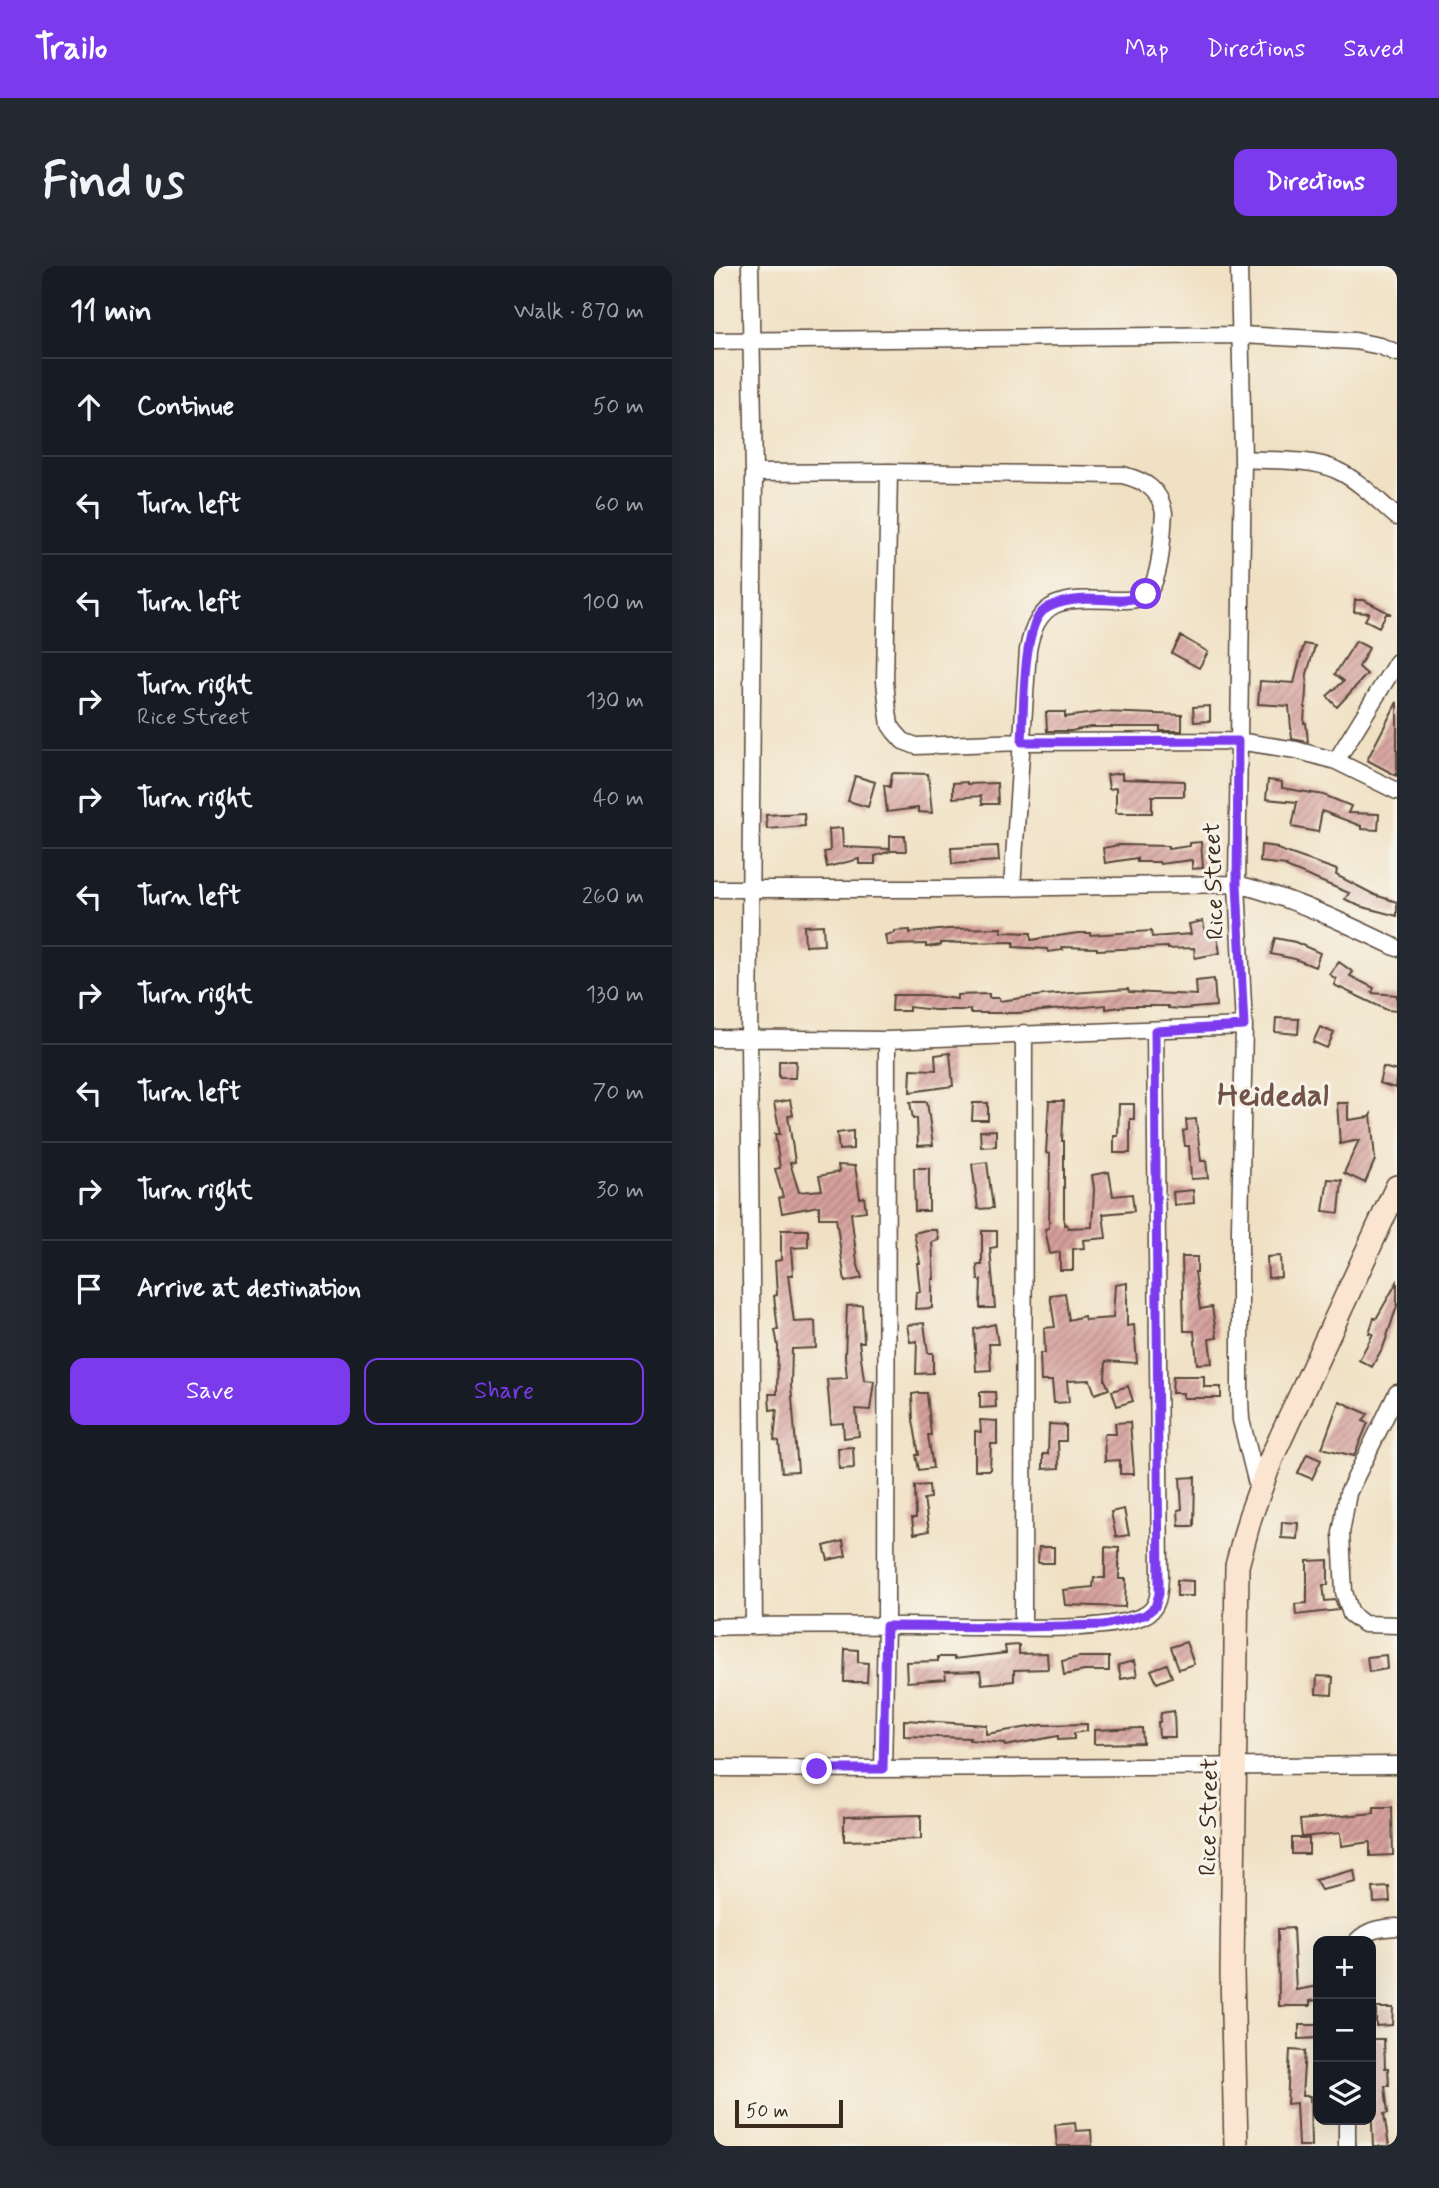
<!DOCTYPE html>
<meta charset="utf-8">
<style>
body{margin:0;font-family:Mynerve,sans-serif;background:#242831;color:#f1f3f6}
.controls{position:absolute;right:21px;bottom:21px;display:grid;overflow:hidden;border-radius:14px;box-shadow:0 7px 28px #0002}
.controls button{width:63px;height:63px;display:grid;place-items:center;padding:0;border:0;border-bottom:2px solid #363941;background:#171b24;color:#f1f3f6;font:35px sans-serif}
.scale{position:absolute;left:21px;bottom:18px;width:108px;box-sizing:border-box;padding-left:7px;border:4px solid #3b2a1e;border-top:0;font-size:19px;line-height:24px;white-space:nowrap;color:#3b2a1e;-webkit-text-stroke:5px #f7f3e8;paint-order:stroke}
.stop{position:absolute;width:21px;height:21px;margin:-16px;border:5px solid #7c3aed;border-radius:50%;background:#fff}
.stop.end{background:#7c3aed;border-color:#fff;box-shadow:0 2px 7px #0008}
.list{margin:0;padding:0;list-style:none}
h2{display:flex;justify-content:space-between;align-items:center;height:91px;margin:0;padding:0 28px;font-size:30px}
h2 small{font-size:23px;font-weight:400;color:#9ea1a6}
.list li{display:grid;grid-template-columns:46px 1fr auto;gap:21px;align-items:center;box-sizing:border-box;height:98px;padding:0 28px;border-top:2px solid #363941}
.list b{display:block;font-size:26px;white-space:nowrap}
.list p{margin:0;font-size:23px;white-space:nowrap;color:#9ea1a6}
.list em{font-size:23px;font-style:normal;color:#9ea1a6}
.actions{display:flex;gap:14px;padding:21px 28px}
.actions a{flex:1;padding:16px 0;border:2px solid #7c3aed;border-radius:14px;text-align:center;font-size:24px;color:#7c3aed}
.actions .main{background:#7c3aed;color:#fff}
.icon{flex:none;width:38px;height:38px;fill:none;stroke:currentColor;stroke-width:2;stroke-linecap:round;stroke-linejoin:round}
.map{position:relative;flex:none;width:683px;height:1880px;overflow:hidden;border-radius:14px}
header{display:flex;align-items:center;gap:42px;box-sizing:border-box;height:98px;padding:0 35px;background:#7c3aed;color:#fff}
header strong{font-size:33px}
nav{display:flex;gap:38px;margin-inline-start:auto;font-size:24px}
.intro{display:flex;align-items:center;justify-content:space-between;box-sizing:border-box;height:168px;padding:0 42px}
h1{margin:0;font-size:49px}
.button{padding:18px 32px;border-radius:14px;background:#7c3aed;color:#fff;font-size:24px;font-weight:700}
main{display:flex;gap:42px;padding:0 42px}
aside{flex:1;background:#171b24;border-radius:14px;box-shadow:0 7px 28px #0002}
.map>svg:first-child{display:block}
</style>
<header>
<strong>Trailo</strong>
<nav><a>Map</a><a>Directions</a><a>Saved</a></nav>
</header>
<div class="intro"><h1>Find us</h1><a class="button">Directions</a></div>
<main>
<aside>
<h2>11 min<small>Walk · 870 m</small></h2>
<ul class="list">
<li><svg class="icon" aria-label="ahead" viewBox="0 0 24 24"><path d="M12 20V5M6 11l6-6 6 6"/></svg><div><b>Continue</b></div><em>50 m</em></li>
<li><svg class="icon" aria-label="left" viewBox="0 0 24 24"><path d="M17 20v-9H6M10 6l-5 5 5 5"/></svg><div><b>Turn left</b></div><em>60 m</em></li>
<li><svg class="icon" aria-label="left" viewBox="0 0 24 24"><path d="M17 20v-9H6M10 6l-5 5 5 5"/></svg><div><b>Turn left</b></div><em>100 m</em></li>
<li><svg class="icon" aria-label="right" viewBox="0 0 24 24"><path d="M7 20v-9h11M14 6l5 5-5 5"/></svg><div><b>Turn right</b><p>Rice Street</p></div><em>130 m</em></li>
<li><svg class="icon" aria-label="right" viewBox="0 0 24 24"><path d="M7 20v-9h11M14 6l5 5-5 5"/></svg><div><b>Turn right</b></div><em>40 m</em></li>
<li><svg class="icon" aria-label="left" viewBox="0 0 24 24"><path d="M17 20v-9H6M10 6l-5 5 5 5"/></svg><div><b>Turn left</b></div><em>260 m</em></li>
<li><svg class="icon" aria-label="right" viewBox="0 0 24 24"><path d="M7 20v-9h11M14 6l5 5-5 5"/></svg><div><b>Turn right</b></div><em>130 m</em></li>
<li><svg class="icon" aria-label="left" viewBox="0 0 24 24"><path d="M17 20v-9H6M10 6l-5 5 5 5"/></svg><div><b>Turn left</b></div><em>70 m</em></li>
<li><svg class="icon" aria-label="right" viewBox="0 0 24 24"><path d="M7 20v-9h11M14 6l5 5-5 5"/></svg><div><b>Turn right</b></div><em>30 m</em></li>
<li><svg class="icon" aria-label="arrive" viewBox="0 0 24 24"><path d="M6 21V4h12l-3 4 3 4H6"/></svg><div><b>Arrive at destination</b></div></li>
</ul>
<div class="actions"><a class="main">Save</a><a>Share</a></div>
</aside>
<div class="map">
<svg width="683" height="1880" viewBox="0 0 683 1880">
<defs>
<pattern id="building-hatch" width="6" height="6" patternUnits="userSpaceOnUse" patternTransform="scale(1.75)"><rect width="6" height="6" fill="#d59f9b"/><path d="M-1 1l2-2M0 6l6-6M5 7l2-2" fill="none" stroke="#ae827e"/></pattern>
</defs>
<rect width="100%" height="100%" fill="#f7f3e8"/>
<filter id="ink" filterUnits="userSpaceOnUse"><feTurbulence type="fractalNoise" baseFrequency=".0143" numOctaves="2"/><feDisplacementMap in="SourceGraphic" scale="14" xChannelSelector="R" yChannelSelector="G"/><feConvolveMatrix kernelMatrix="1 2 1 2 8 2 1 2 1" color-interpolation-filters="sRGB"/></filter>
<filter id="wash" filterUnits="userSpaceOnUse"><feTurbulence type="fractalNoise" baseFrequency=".00686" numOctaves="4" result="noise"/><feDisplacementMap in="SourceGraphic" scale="28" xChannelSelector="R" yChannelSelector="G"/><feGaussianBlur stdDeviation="1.57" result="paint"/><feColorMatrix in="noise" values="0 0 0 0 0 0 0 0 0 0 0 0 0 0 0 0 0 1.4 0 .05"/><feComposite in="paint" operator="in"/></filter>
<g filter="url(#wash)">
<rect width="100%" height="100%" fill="#f0e1c4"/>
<g id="blocks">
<!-- building -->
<path fill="url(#building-hatch)" d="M641,334H650L677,348H672L665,361L651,354L655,347L640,346Z
M467,370L494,386L485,402L458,387Z
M642,375L655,382L645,401L653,408L623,441L613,430L630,415L621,408Z
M590,378L601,380L593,408L590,457H592L594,476L578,473L575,440L544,438L546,415L580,417Z
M683,436V510L653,494Z
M496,440V455L480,456L479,441Z
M332,446H351V451L388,446L468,449V465H446V461H376L357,465H333Z
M178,507L214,508L218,547L204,546V542L173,546L170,519L176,521Z
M408,507V513L470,515V530H438V547H402V522L395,523L393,509Z
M141,510L161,516L154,541L134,535Z
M554,514L568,516V522L610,529L637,540L634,547L665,548L664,564L647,563V560L608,545L604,566L578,561L583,536L552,533Z
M253,516V518L283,517L284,538H268L267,530L239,532V517Z
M90,547L91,560L53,563L52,549Z
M128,562L129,581L176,583V570H191L192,585H177L161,590V598H145V593L113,601L110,586L116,585L115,563Z
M487,576L489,602L478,603V594L446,598L445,596H423V592L391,597L389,582L405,579L454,580V583L476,580V577Z
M547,579L563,581V583L623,604L622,609L661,629L683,636V650L645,640L631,633L635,627L572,601L573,599L546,596Z
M284,580L285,595L238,598L237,582Z
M489,655L491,666L502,664L506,687L481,692L480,682L454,683V681L383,684V682L348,681L349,684L334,686L333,683L299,681L300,676L227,677V679L212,681V678L173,679L171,669L180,667V665L196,664V667L234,663L287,662V666L317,667V674L364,667H376V669L437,665L438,671L477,668L475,658Z
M109,659L110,679L91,680L90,660Z
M561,672L581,676L606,687L601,701L581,693L557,688Z
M625,696L639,706L636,710L660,722L658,727L683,729V745L673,744L620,719L622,713L615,708Z
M500,713L502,740L468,743L454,742V740H414L392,743V739L304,747H256V744H221L195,741V745H178L179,729H212L243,733V729L275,728V732H285V735L330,729L414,723L415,726L483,729L482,715Z
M562,752L585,753L584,768L561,766Z
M606,761L620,767L613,782L599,776Z
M236,787L239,820L196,826L197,803L222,804L221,789Z
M65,795H82L81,812H65Z
M669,801L683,805L681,822L665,817Z
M76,834L79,849L74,850L81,896L76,897L85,926L108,924L105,910L125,906L124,899L141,900L146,932L150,931L152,945L137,947L143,996L148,1012L131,1016L122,952H105V940L68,947L65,932L69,931L61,903L66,902L61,868H66L60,837Z
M335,835H350L348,875H350V959L353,958L354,962L378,961L380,923L378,909L395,906L399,930L418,928L420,945L389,948L392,972L369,974L370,982L359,983V1004H346V986L336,988L331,963L335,962L336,888L332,887Z
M196,836H213L219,879L204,880L203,852L199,853Z
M259,837H274V854H258Z
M623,837H634V854L655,851L657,848L661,894L651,917L630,907L645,874L626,878Z
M405,838H420V853H416V887H400V870H404Z
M482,853L487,895H492L494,912L477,913L475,880H471L469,865L473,864L472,854Z
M282,864V880L267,881L266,865Z
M139,865V883L125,884L123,867Z
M273,896L279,942L264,943L258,898Z
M200,902H215V945H201Z
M614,913L628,914L625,947L609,945Z
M479,924L480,937L460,939L459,926Z
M67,964H94V981L77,982L79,1009H74L80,1056L101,1055L102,1082L78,1083L77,1119L84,1205L68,1206L65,1175L60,1174L63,1143L56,1144L55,1128H63L64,1080L61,1064H64L60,1030L63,1029L61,995L67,994Z
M212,964H223L225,974L218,976L220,1013H218V1042L201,1043L202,1026H206L203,997H206L200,967Z
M268,965H283V981L276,982L281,1042H266L267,1014H264L263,999H268Z
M566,990L567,1011L554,1012L553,991Z
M468,991H483V1006H481L486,1043L498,1041L503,1072L495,1073L498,1097L483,1098L480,1065H470Z
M683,1016V1040L670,1079L658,1101L645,1094L659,1068L655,1067L660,1052L662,1053Z
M413,1017V1060L420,1059L423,1097L392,1095L391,1114L395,1123L381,1128L376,1114L353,1115L355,1136L340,1137L338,1115H327L326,1087H331L330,1062L341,1061L336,1029L351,1027L355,1054L370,1050L371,1054L399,1052L401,1019Z
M148,1039L150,1076H145L150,1114L160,1115L156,1144L142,1143L145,1170L130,1172L129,1157L117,1158L113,1113L133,1112L131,1091L133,1040Z
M210,1057L214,1087H219V1107L202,1108L203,1075L196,1076L193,1059Z
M281,1058L284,1078H275L277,1104L262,1105L260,1063Z
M459,1110H490V1121H507V1132H469V1127H458Z
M414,1120L419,1135L403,1140L398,1125Z
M266,1126H281L282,1141L266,1142Z
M205,1127H213L217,1169H214L219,1202L205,1204L202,1189H205L199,1154L198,1128Z
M625,1135L654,1148L649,1155L654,1157L640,1190L608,1182Z
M266,1154L283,1155V1178H277L276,1204H261V1165L267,1166Z
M416,1156L420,1208H406V1194L391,1195L390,1168H402L401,1157Z
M335,1158L352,1159V1175H344L345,1202L329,1203V1188H334Z
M139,1181L140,1202L125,1203L124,1182Z
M593,1188L607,1194L598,1213L584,1207Z
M481,1211L480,1260H465L464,1244L468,1243L466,1212Z
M215,1219L216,1232L210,1233L215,1265L200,1268L198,1252H202L201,1220Z
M410,1243L415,1269L402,1271L397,1246Z
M568,1256L584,1257L583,1273L567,1272Z
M129,1275L132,1290L114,1294L110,1280Z
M325,1281H340V1297H324Z
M391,1281L405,1282V1313H412L411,1341L351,1339L349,1324L379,1321L380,1312H391Z
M614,1294V1319H609L611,1335L621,1334L625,1344L582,1349L581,1338L593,1337V1295Z
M463,1314L479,1315V1330H463Z
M472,1376L480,1398L465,1403L457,1381Z
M305,1379V1388L333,1387L334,1403L300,1404V1415L268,1418L266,1405L231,1406L232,1413L193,1416L192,1396L224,1395V1391H240V1393L292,1387L291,1380Z
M131,1383L144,1384V1396L154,1397L153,1416H130Z
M672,1389L673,1403L655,1406L653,1391Z
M365,1391H395V1405H370L350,1409L348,1395Z
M420,1395L423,1410L407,1413L404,1399Z
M453,1398L458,1411L443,1417L437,1404Z
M603,1410L619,1411L618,1429L602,1428Z
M460,1445L461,1471H445L444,1456H446L447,1447Z
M190,1454L272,1459V1468L327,1459L373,1458V1465L360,1467V1473L344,1474V1470L291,1480L290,1477L255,1474L256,1472L190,1470Z
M428,1462L429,1477L380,1478V1464Z
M660,1541H678L679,1589L656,1590V1576L627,1580L626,1567L588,1571L586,1554L660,1547Z
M207,1549V1573L130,1575V1551Z
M578,1572H595V1588H578Z
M640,1604L642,1616L607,1624L601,1614Z
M675,1621L676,1636L660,1637L659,1622Z
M579,1662L582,1724L604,1720V1734L596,1735V1740H565L564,1663Z
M662,1742H679L678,1759L662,1760Z
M585,1759H604V1772L585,1773Z
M657,1773H670L671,1802H674L675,1820H671L674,1847L670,1848L675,1880H659L657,1834H661Z
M576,1784L591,1785L588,1830H596L597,1880H584L582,1837L573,1838Z
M361,1857L362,1865L377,1864L378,1880H343L341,1859Z"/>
</g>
</g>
<g filter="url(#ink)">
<use href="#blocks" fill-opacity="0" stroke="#564537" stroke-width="2"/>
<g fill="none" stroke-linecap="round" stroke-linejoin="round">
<!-- street casing -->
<g stroke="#564537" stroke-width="19">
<path id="street" d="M36,0L40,207L35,772L40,1360
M525,0L529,193L523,618L530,760L526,963V1133L527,1154L545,1226
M0,75L526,69L641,75L666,80L683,87
M529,193C556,195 598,192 622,204C645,214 664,235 683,251
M175,206L171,415L174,445L176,459L181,466L189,475L202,480L308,476L524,475L582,484L622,495L683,525
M40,207L175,206L409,209C431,215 446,223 450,247C448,268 448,310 434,326C426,335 414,334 404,334C356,333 324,327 314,384L298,622
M622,495L683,396
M0,623H226L523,618C579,632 631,657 683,682
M0,772L173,774L530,760
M683,1127L634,1227L627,1267L630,1326L637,1348L650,1358L683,1359
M0,1361C90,1358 181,1360 271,1361C312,1361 392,1366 429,1350C446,1343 445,1324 446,1309L441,765
M309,1361L310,767
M0,1502L169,1503L683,1499
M169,1503L172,1360L173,774
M643,1675C654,1663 667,1662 683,1661
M633,1880V1854"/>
</g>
<!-- secondary casing -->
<g stroke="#564537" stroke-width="26">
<path id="secondary" d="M522,1880L518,1706L523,1300L536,1251L557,1193L683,921"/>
</g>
<!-- street -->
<use href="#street" stroke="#fff" stroke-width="16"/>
<!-- secondary -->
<use href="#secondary" stroke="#fce5d0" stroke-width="23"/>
</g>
</g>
<g fill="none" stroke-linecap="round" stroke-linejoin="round" filter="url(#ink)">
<!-- route -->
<path stroke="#7c3aed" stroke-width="9" d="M103,1503H169L172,1360L309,1361L390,1359L431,1349L441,1341L445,1328L441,765L530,760L523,618L524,475L308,476C310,446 308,369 327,347C337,336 358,334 373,333C392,333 415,338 432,328"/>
</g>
<g text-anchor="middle" stroke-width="6" stroke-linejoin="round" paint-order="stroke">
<!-- street labels -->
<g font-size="24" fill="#3b2a1e" stroke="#f7f3e8">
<text transform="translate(499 615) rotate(-92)" y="8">Rice Street</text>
<text transform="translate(494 1551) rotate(-89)" y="8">Rice Street</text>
</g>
<!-- district labels -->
<g font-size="32" font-weight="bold" fill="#71534a" stroke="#f7f3e8">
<text x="559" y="839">Heidedal</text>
</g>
</g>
</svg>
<div class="controls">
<button>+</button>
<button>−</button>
<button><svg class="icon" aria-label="layers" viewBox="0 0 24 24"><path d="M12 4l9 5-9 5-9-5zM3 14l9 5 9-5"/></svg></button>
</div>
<div class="scale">50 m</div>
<div class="stop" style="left:432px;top:328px"></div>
<div class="stop end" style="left:103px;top:1503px"></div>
</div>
</main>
